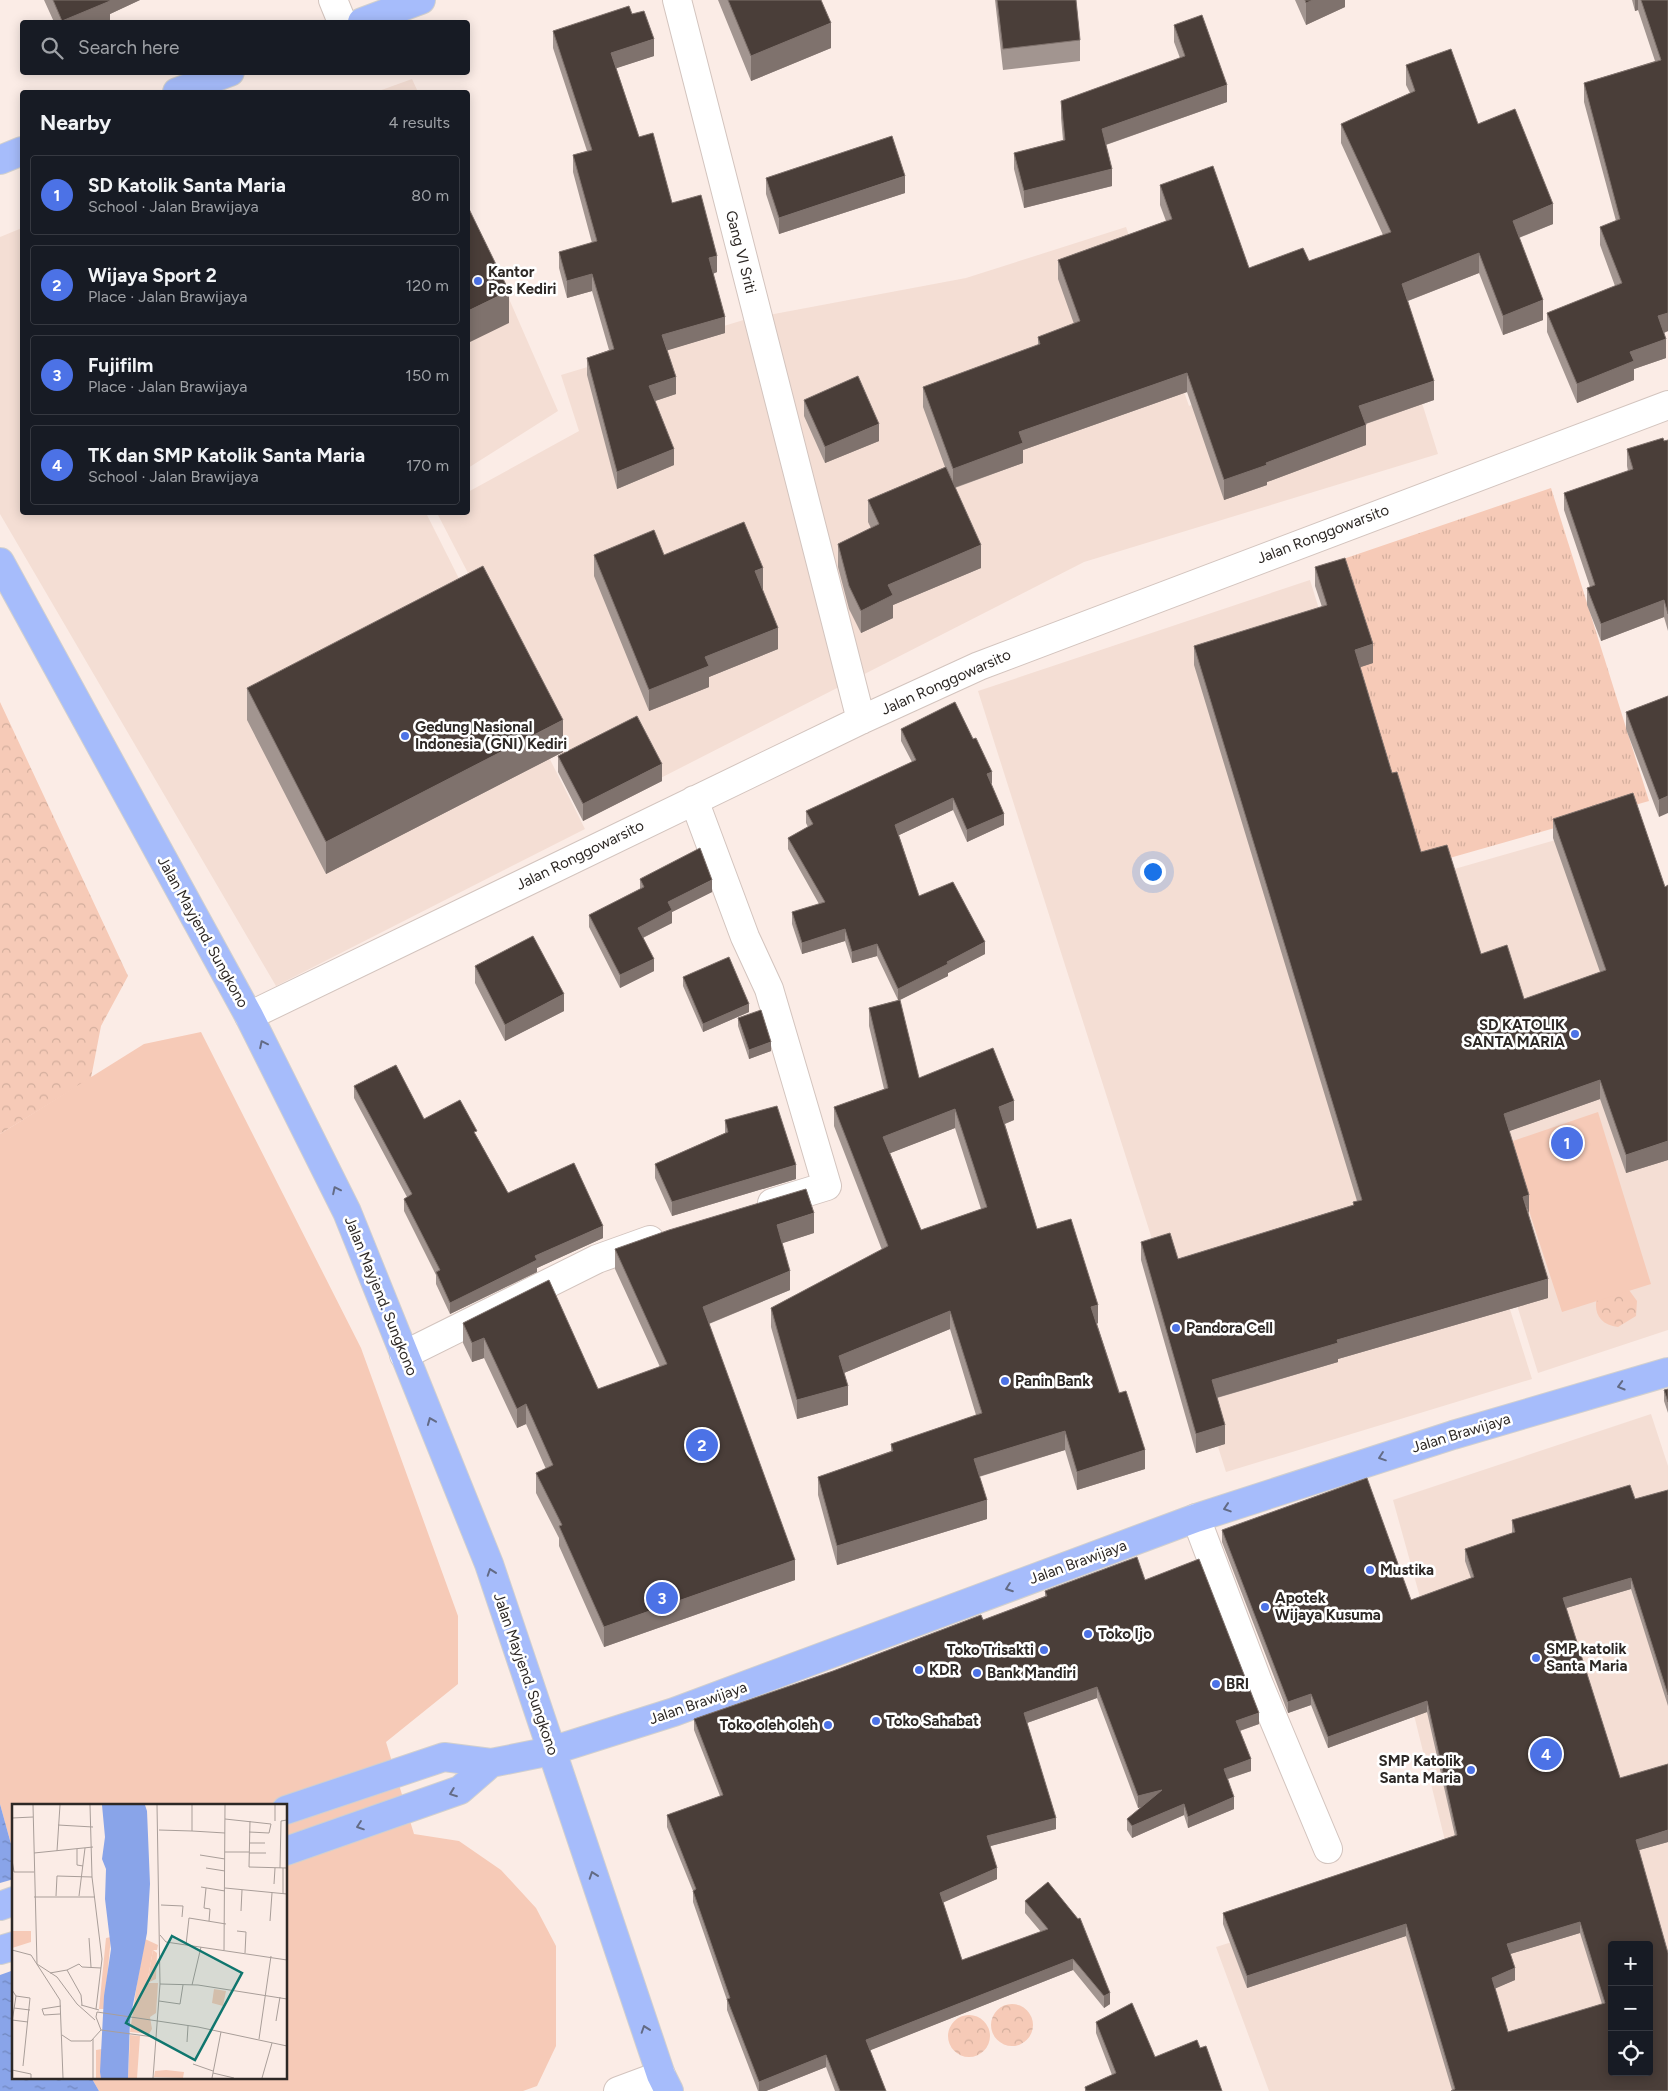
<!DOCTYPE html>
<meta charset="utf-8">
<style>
body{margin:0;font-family:Figtree,sans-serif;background:#242831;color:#f1f3f6}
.controls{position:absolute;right:15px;bottom:15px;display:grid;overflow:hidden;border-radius:5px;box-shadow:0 2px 12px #0003}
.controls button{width:45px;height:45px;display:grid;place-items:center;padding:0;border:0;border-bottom:1px solid #363941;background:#171b24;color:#f1f3f6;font:25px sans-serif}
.you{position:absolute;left:1152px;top:871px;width:18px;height:18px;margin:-12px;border:4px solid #fff;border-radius:50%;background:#1a73e8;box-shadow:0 0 0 8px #1a73e833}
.badge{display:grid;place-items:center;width:32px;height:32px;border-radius:50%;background:#4c72e6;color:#fff;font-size:16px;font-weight:700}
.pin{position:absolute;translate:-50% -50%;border:2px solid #fff;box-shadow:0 1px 5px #0006}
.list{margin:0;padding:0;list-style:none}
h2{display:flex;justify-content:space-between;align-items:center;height:65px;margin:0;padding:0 20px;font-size:21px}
h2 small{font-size:16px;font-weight:400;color:#9ea1a6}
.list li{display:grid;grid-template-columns:32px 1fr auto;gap:15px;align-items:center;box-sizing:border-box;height:80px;margin:0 10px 10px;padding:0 10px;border:1px solid #363941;border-radius:5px}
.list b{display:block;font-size:19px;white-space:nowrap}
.list p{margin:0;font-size:16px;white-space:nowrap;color:#9ea1a6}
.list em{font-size:16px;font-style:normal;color:#9ea1a6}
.icon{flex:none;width:28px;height:28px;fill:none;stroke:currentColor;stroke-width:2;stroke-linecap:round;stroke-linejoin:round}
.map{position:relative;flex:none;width:1668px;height:2091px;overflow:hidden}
.search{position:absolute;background:#171b24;box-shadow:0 2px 12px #0003;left:20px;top:20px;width:450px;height:55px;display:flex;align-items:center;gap:12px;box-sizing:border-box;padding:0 18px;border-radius:5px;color:#9ea1a6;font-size:19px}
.panel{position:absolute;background:#171b24;box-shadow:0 2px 12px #0003;left:20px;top:90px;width:450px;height:425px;border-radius:5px}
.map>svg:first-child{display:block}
</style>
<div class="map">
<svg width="1668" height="2091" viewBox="0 0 1668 2091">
<defs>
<pattern id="grass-tufts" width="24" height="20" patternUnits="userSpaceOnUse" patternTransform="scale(1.25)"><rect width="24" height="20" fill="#f6cab7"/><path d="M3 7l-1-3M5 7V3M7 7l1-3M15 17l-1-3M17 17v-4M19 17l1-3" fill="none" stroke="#d3ae9d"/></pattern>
<pattern id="forest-crowns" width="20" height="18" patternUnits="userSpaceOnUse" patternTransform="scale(1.25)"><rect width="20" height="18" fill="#f6cab7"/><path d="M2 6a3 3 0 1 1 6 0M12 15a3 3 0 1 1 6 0" fill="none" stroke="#d3ae9d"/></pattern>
<pattern id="water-ripples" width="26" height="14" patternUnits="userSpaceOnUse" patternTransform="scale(1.25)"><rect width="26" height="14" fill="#89a4e9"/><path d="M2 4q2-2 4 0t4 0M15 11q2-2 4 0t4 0" fill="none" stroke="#7086bd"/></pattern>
</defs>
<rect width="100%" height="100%" fill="#fbece6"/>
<!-- built -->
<path fill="#f4ded4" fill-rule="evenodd" d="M412,79L418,92H376Z
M468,205L558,411L468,468Z
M1126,227L1189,406L1298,363L1373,247L1438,454L1084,562L592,813L437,513L468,512V492L579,431L561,375L747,319L966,278Z
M22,228V512L426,513L585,829L276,986L0,514V237Z
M1310,580L1399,867L1373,876L1532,1379L1226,1472L978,691Z
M1622,821L1668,955V1330L1538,1373L1388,888Z
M1651,1414L1668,1466V2075L1615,2091H1269L1216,1947L1453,1873L1394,1634L1428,1626L1393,1500ZM1612,1945H1649V2072H1612Z"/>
<!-- grass -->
<path fill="url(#grass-tufts)" d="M1551,488L1649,801L1411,869L1317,568Z"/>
<!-- forest -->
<path fill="url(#forest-crowns)" d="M0,702L128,976L101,1026L91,1078L0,1134Z
M1629,1290L1637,1301L1636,1316L1618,1327C1600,1325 1593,1313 1597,1296Z
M991 2025a21 21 0 1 1 42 0a21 21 0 1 1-42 0Z
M948 2036a21 21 0 1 1 42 0a21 21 0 1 1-42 0Z"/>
<!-- park -->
<path fill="#f6cab7" d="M201,1032L361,1348L458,1616V1684L386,1742L414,1834L459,1841L501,1870L536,1908L556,1946V2046L537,2086L523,2091H99L91,2077H286V1805H14V1855L0,1804V1134L144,1044Z
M1598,1112L1651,1284L1562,1312L1507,1143Z"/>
<!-- water -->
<path fill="url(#water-ripples)" d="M0,1804L14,1855V2077H91L99,2091H0Z"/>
<!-- pier -->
<path fill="#fbece6" d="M14,1879V1970L0,1975V1883Z"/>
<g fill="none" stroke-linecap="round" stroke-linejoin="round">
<!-- minor casing -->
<g stroke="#d3c4be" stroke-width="30">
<path id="minor" d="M333,0L342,22
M677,0L861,720
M694,800L745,937L769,989L827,1186L772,1203
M249,1016L861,720L979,666L1668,405
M404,1355L597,1259L650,1240
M1196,1518L1258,1682L1328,1849
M618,2091L661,2075"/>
</g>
<!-- major casing -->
<g stroke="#d1d0cf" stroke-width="30">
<path id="major" d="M362,22L421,0
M177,92L230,72
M0,160L22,151
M0,562L249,1016L347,1212L489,1564L661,2075L669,2091
M286,1810L444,1757L491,1763L551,1751L674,1712L1196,1518L1453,1435L1668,1372
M286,1851L460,1790L491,1763
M0,1906L14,1901
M0,1950L14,1946"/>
</g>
<!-- minor -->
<use href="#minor" stroke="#fff" stroke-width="28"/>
<!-- major -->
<use href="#major" stroke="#a6bcfb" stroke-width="28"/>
</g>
<!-- wall -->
<path fill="#a29590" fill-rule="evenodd" d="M44,0H140L110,14V21L107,22H54Z
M718,0H821L831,48L751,81Z
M995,0H1076L1080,40V61L1003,70Z
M1295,0H1345V7L1306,25Z
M1632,0H1668V331L1664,333L1666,358L1634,369V380L1577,403L1547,332V313L1615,286L1600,245V227L1616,221L1584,102V83L1655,61L1638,10L1635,11Z
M632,14L654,56L616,68L639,137L672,203L717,272L713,274L725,333L667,350L676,394L655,401L674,465L617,489L587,375V358L609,350L592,291L567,298L559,268V252L592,243L573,172V155L587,151L553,48V31Z
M1174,25L1227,102L1106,145L1112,186L1024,208L1014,169V153L1063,140L1061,118V101L1180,58L1174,42Z
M1406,65L1478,124L1553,224L1519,238L1543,320L1503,335L1479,273L1408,301L1434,400L1366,424V445L1267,482V485L1224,500L1187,392L1023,450V463L955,488L981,568L893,605V618L861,633L849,609L838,567V544L871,528L868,522V500L945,467L923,407V387L1038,345V337L1074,324L1058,279V260L1166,221L1160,205V185L1249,268L1309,261L1383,235L1341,143V124L1410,93L1406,85Z
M766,178L905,193L779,234L766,194Z
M804,400L879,441L825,463L804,416Z
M1668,440V631L1664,617L1601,641L1587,605V588L1590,587L1564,510V493L1628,471L1627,466V449Z
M594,555H664L763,589H762L778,649L709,677V687L649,711L594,576Z
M1315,567L1373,663L1360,667L1392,773L1421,852L1481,954L1524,999L1600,972L1553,838V819L1665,887L1668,885V1160L1626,1173L1600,1099L1509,1131L1548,1298L1338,1359V1362L1217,1398L1225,1444L1196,1453L1141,1260V1242L1178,1259L1353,1205V1202L1357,1201L1194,665V646L1322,607L1315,586Z
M247,688L563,752L326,874L247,720Z
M1668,696L1659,817L1626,729V712Z
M901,729L992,783L991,784L1004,825L967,842L953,810L899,835L919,896L985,954L948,973V976L899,1000L919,1078L1014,1120L1005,1124L1037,1229L1098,1323L1097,1324L1145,1469L1077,1490L1065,1450L979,1477L987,1519L837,1565L818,1495V1477L891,1451V1444L976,1415L950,1329L844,1373L848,1405L797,1419L771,1327V1308L882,1250L834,1126V1107L884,1089L869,1026V1008L898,1000L877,956L852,963L845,941L802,954L792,924V912L819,904L788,849V838L808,827L806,823V811L912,762L901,741ZM955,1128L981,1209L921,1230L890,1153Z
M558,756L662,781L583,821L558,772Z
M640,879L712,892L672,912V923L643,938L654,971L620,988L589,927V915L640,889Z
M475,966L564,1011L505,1041L475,983Z
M683,977L749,1012L703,1032L683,986Z
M738,1018L771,1051L749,1059L738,1026Z
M354,1086L424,1119L477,1137L508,1193L603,1238L537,1268V1272L450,1314L436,1284V1275L404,1211V1199L407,1197L354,1098Z
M725,1120L796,1179L672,1216L655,1178V1164L725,1133Z
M814,1233L782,1243L790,1290L709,1324L795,1580L604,1647L559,1546V1538L536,1493V1473L546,1469L526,1424L517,1428L484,1358L472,1362L463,1343V1323L598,1389L660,1367L615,1269V1249Z
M1668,1389V1413L1664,1401V1390Z
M1668,1490V1706L1631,1589L1566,1608L1620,1778L1668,1842L1639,1850L1668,2091L1452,2090L1406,1936L1247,1988L1223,1924V1913L1455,1836L1427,1712L1328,1748L1311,1705L1288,1713L1222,1542V1530L1411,1600L1471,1578L1465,1561V1549L1512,1533V1520L1635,1499ZM1580,1933L1602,2004L1508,2032L1495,1988L1515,1980L1510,1954Z
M1145,1580L1259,1724L1240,1731L1251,1771L1228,1779L1234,1809L1188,1828L1184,1815L1132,1838L1127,1830V1819L1141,1807L1138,1808L1097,1698L1027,1723L1056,1829L990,1846L997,1879L943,1902L962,1960L1041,1932L1025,1913V1901L1048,1882L1110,2004L1104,2008L1073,1970L870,2050L886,2091H835L826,2067L766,2091H758L727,2010V2000L693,1902V1891L667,1827V1815L720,1796L694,1730V1719L983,1620L1045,1596V1591Z
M1096,2022L1155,2057L1200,2048L1222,2091H1085V2087L1112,2075L1096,2033Z"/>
<!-- shaded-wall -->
<path fill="#7f726d" d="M107,0H140L110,14V21L107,22H62V21Z
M1313,0H1345V7L1306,25V3Z
M1635,0H1638V10L1635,11Z
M831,23V48L751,81V56Z
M654,39V56L611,70V53Z
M1227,85V102L1102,146V129Z
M1112,169V186L1024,208V191Z
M905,176V193L779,234V218Z
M1553,204V224L1513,240V221Z
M1479,253V273L1402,303V284Z
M717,256V272L709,275V258Z
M592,274V291L567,298V281Z
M509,291V323L468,343V311Z
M1543,300V320L1503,335V316Z
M1668,313V331L1658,335V316Z
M725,317V333L662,352V335Z
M1666,339V358L1634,369V380L1577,403V384L1630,352Z
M1187,373V392L1023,450V463L953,488V469L1019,432Z
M676,377V394L649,403V386Z
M1434,381V400L1359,426V406Z
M879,424V441L825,463V447Z
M1366,425V445L1267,482V485L1224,500V480L1266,463Z
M674,449V465L617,489V472Z
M981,545V568L893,605V618L861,633V611L888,585Z
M763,568V589L755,592V571Z
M1664,600V617L1601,641V624Z
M778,628V649L709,677V687L649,711V690L705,657Z
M1373,644V663L1355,669V650Z
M563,720V752L326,874V842Z
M662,764V781L583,821V804Z
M992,772V783L987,786V774Z
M1668,796V813L1659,817V800Z
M953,798V810L895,837V825Z
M1004,814V825L967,842V830Z
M712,880V892L672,912V923L638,940V928L668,902Z
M845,929V941L802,954V943Z
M985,942V954L948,973V976L898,1001V989L947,962Z
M877,944V956L852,963V952Z
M654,959V971L620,988V975Z
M564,994V1011L505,1041V1025Z
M749,1004V1012L703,1032V1024Z
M771,1042V1051L749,1059V1050Z
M1600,1080V1099L1504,1133V1114Z
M1014,1101V1120L999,1126V1107Z
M955,1109V1128L883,1156V1137Z
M1668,1141V1160L1626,1173V1155Z
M796,1165V1179L672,1216V1202Z
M1529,1195V1214L1523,1197Z
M814,1213V1233L777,1245V1225Z
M603,1226V1238L537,1268V1272L450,1314V1303L535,1256Z
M790,1271V1290L703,1326V1307Z
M1548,1279V1298L1338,1359V1362L1212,1399V1380L1337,1340Z
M1098,1305V1323L1091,1326V1307Z
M950,1311V1329L839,1375V1356Z
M484,1338V1358L472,1362V1343Z
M848,1386V1405L797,1419V1400Z
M526,1404V1424L517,1428V1409Z
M1225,1425V1444L1196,1453V1434Z
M1065,1431V1450L974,1478V1459Z
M1145,1450V1469L1077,1490V1472Z
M987,1500V1519L837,1565V1546Z
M795,1560V1580L604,1647V1627Z
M1631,1578V1589L1563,1609V1598Z
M1097,1687V1698L1024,1724V1713Z
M1311,1694V1705L1288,1713V1702Z
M1427,1701V1712L1328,1748V1737Z
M1259,1713V1724L1236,1732V1721Z
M1251,1759V1771L1224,1780V1769Z
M1162,1790V1801L1138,1808V1796Z
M1234,1797V1809L1188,1828V1817Z
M1184,1804V1815L1132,1838V1826Z
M1056,1818V1829L987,1847V1836Z
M1668,1830V1842L1636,1851V1840Z
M997,1868V1879L940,1904V1893Z
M1580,1922V1933L1507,1955V1944Z
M1406,1924V1936L1247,1988V1976Z
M1073,1959V1970L866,2052V2040Z
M1515,1968V1980L1492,1990V1978Z
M1110,1993V2004L1104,2008V1996Z
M826,2055V2067L766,2091H759V2082Z"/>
<!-- building -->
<path fill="#4a3e39" stroke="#7f726d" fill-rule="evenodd" d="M53,0H110V1L62,21Z
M728,0H821L831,23L751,56Z
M997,0H1076L1080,40L1003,49Z
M1305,0H1313L1306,3Z
M1641,0H1668V313L1658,316L1666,339L1630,352L1634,361L1577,384L1547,313L1622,283L1600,227L1620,219L1584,83L1661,60Z
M629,6L632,14L644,11L654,39L611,53L639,137L653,133L672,203L701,195L717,256L709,258L725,317L662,335L676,377L649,386L674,449L617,472L587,358L614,349L592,274L567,281L559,252L597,241L573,155L592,150L553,31Z
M1202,15L1227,85L1102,129L1112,169L1024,191L1014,153L1065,140L1061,101L1185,56L1174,25Z
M1451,49L1478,124L1515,109L1553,204L1513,221L1543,300L1503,316L1479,253L1402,284L1434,381L1359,406L1366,425L1266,463L1267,465L1224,480L1187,373L1019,432L1023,443L953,469L923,387L1040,344L1038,337L1080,321L1058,260L1172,219L1160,185L1213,166L1249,268L1303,248L1309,261L1391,232L1341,124L1415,91L1406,65Z
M892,136L905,176L779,218L766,178Z
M468,207L509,291L468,311Z
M858,376L879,424L825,447L804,400Z
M1663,438L1664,441L1668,440V614L1664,600L1601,624L1587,588L1595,585L1564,493L1633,469L1627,449Z
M946,467L981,545L888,585L893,595L861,611L849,586L838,544L879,524L868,500Z
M744,522L763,568L755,571L778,628L705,657L709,666L649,690L594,555L654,530L664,555Z
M1345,558L1373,644L1355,650L1392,773L1397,772L1421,852L1447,845L1481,954L1507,945L1524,999L1606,970L1553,819L1633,793L1665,887L1668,885V1141L1626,1155L1600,1080L1504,1114L1529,1195L1523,1197L1548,1279L1337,1340L1338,1343L1212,1380L1225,1425L1196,1434L1141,1242L1170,1233L1178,1259L1354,1205L1353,1202L1362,1200L1194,646L1327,605L1315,567Z
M483,566L563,720L326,842L247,688Z
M1668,696V796L1659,800L1626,712Z
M955,702L973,739L976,738L992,772L987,774L1004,814L967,830L953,798L895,825L919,896L953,882L985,942L947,962L948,964L898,989L877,944L852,952L845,929L802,943L792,912L825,902L788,838L813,824L806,811L916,760L901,729Z
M637,716L662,764L583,804L558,756Z
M700,848L712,880L668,902L672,910L638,928L654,959L620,975L589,915L644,887L640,879Z
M533,936L564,994L505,1025L475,966Z
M729,957L749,1004L703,1024L683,977Z
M900,1000L919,1078L993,1048L1014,1101L999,1107L1037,1229L1071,1219L1098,1305L1091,1307L1119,1393L1126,1391L1145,1450L1077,1472L1065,1431L974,1459L987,1500L837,1546L818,1477L893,1451L891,1444L982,1413L950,1311L839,1356L848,1386L797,1400L771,1308L888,1246L834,1107L888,1088L869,1008ZM955,1109L987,1207L921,1230L883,1137Z
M761,1010L771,1042L749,1050L738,1018Z
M396,1065L424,1119L460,1100L477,1131L474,1132L508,1193L574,1163L603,1226L535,1256L537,1260L450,1303L436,1272L440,1270L404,1199L412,1194L354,1086Z
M777,1106L796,1165L672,1202L655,1164L728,1132L725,1120Z
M806,1189L814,1213L777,1225L790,1271L703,1307L795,1560L604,1627L559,1526L562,1525L536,1473L553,1465L526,1404L517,1409L484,1338L472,1343L463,1323L549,1280L598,1389L667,1364L615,1249L669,1230Z
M1668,1389V1402L1664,1390Z
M1367,1478L1411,1600L1474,1577L1465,1549L1515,1532L1512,1520L1630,1485L1635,1499L1668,1490V1695L1631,1578L1563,1598L1620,1778L1668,1764V1830L1636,1840L1668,1953V2091H1451L1455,2089L1406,1924L1247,1976L1223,1913L1457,1835L1427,1701L1328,1737L1311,1694L1288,1702L1222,1530ZM1580,1922L1605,2003L1508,2032L1492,1978L1515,1968L1507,1944ZM1612,1945H1649V2072H1612Z
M1137,1557L1145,1580L1199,1559L1259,1713L1236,1721L1251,1759L1224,1769L1234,1797L1188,1817L1184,1804L1132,1826L1127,1819L1162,1790L1138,1796L1097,1687L1024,1713L1056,1818L987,1836L997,1868L940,1893L962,1960L1048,1929L1025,1901L1048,1882L1078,1919L1080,1918L1110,1993L1104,1996L1073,1959L866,2040L886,2091H840L826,2055L759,2082L727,1999L730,1998L693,1891L696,1889L667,1815L723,1795L694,1719L833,1671L981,1615L983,1620L1047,1596L1045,1591Z
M1132,2003L1155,2057L1197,2040L1200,2048L1206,2046L1222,2091H1086L1085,2087L1116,2073L1096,2022Z"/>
<!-- one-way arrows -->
<defs><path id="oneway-chevron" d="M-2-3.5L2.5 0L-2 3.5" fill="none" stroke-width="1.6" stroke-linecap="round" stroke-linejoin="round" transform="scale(1.25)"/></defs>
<g stroke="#636b85">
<use href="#oneway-chevron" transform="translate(263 1044) rotate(-116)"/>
<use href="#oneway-chevron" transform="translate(336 1190) rotate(-116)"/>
<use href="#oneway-chevron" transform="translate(1621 1386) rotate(164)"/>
<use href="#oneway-chevron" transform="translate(431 1421) rotate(-112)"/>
<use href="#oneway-chevron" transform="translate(1382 1457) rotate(161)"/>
<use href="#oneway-chevron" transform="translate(1227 1508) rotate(162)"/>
<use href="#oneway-chevron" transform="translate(491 1572) rotate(-109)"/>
<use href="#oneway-chevron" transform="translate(1009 1588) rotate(160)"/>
<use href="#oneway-chevron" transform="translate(453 1793) rotate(159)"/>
<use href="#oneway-chevron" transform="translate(360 1826) rotate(161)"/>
<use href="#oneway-chevron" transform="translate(593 1875) rotate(-109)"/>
<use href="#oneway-chevron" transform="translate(645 2029) rotate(-109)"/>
</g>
<!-- markers -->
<g fill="#4c72e6" stroke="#fff" stroke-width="2">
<circle cx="478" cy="281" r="5"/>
<circle cx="405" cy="736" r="5"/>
<circle cx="1575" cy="1034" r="5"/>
<circle cx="1176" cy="1328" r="5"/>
<circle cx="1005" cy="1381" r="5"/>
<circle cx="1370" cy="1570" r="5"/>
<circle cx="1265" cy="1607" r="5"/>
<circle cx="1088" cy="1634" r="5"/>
<circle cx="1044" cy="1650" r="5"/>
<circle cx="1536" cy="1658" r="5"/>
<circle cx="919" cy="1670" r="5"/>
<circle cx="977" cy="1673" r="5"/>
<circle cx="1216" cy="1684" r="5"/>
<circle cx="876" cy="1721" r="5"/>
<circle cx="828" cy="1725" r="5"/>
<circle cx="1471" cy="1770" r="5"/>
</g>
<g text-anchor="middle" stroke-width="5" stroke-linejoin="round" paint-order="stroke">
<!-- street labels -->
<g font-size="15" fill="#2d2825" stroke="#fff">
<text transform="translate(741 252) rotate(76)" y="5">Gang VI Sriti</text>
<text transform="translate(1323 534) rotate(-21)" y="5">Jalan Ronggowarsito</text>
<text transform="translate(946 682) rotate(-24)" y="5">Jalan Ronggowarsito</text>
<text transform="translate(580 855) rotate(-26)" y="5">Jalan Ronggowarsito</text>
<text transform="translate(203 932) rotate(61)" y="5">Jalan Mayjend. Sungkono</text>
<text transform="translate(381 1296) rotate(68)" y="5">Jalan Mayjend. Sungkono</text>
<text transform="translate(1461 1433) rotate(-17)" y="5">Jalan Brawijaya</text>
<text transform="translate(1078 1562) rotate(-20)" y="5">Jalan Brawijaya</text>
<text transform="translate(526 1674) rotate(71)" y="5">Jalan Mayjend. Sungkono</text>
<text transform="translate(698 1703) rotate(-19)" y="5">Jalan Brawijaya</text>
</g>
<!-- poi labels -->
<g font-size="15" font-weight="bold" fill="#2d2825" stroke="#fff" text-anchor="start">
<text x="488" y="277">Kantor<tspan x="488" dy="17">Pos Kediri</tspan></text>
<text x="415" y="732">Gedung Nasional<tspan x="415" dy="17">Indonesia (GNI) Kediri</tspan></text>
<text x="1565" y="1030" text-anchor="end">SD KATOLIK<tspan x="1565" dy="17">SANTA MARIA</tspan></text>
<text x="1186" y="1333">Pandora Cell</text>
<text x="1015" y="1386">Panin Bank</text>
<text x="1380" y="1575">Mustika</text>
<text x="1275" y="1603">Apotek<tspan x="1275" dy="17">Wijaya Kusuma</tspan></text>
<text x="1098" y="1639">Toko Ijo</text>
<text x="1546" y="1654">SMP katolik<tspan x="1546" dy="17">Santa Maria</tspan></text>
<text x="1034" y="1655" text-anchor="end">Toko Trisakti</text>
<text x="929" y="1675">KDR</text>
<text x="987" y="1678">Bank Mandiri</text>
<text x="1226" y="1689">BRI</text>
<text x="886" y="1726">Toko Sahabat</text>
<text x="818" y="1730" text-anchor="end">Toko oleh oleh</text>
<text x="1461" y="1766" text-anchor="end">SMP Katolik<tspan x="1461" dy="17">Santa Maria</tspan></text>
</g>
</g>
<!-- overview -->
<g transform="translate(12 1804)">
<rect width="275" height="275" fill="#fbece6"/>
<path d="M99,133L92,205H87L94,134ZM133,135L146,141L145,146H141L135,179H125ZM202,185L214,187L211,202L200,199ZM118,231L128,232L125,274H116ZM154,266L172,268L171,274L142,273L143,267Z" fill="#f6cab7"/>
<path d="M141,146L145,149L144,175L135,179ZM90,245L89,274H84V246Z" fill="#f6cab7"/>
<path d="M0,127H19V138L0,144ZM125,179H146L144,209L138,213L140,225L137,230L118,228Z" fill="#f6cab7"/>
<path d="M90,1H133L135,7L138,80L135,129L118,216L116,274H89L88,268L92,192L99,145L93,95L94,65L90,55L93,33Z" fill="#89a4e9"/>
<path fill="none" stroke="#a99e99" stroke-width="1" d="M21,1L25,160L45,173L65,200L83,216M78,1L80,73L90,155L84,205M263,1V17M0,14L21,13M213,15L259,20L257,29L237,28M238,17L237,63L275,64M46,21L81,23M147,26L180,27V1M180,27L213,29M237,39H253M65,45V61L71,62M45,47L48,1M213,48H237M22,49L81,43M237,49H254M188,51L213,55M0,56L2,68H22M194,64L213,67M268,64L269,17L275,16M262,80L263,64M189,83L213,87M194,84L192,104L198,105L197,117M213,84L275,90M271,90V64M44,92L45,72L80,73M67,92L73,44M22,93H83M149,101L171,102L170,113M229,107L230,86M258,117L260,89M225,127L234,128L233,149M148,131L154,138L275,156M77,134L79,163M174,141L177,114L214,120M0,146L19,151L48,196L51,274M212,146L213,1M55,166L67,160L70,163L89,164M38,169L55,166L69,191L70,201M148,180L186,181L275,195M180,181L189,143M0,186L4,192L0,218M4,192L18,194L11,262M147,197L168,200L171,181M69,201L87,206M2,204L18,206M48,210L32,211L30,205L49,202M0,216L16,218M264,217L268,193M89,226L142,233M50,231L59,237H79L89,226L84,213L85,208L186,223L275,242M81,235V274M247,235L259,152M175,238L176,222M181,260L201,267M0,266L19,270V274M201,269L222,274M141,274L148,180L145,1M200,274L209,228M250,274L260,239"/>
<path fill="#0f766e" fill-opacity="0.15" stroke="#0f766e" stroke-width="2.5" d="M160,132L230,169L183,256L114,219Z"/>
<rect width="275" height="275" fill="none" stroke="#2d2825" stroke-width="2.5"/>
</g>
</svg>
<div class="controls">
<button>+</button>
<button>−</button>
<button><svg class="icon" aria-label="locate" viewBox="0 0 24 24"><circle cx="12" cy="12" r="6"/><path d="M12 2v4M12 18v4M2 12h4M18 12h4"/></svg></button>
</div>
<div class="you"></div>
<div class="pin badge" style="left:1567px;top:1143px">1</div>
<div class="pin badge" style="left:702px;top:1445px">2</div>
<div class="pin badge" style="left:662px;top:1598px">3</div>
<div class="pin badge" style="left:1546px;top:1754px">4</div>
<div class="search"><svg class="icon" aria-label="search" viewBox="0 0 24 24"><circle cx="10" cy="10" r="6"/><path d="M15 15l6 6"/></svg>Search here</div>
<section class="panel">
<h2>Nearby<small>4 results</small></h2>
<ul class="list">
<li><span class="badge">1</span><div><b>SD Katolik Santa Maria</b><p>School · Jalan Brawijaya</p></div><em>80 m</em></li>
<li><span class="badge">2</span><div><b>Wijaya Sport 2</b><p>Place · Jalan Brawijaya</p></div><em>120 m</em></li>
<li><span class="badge">3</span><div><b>Fujifilm</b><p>Place · Jalan Brawijaya</p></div><em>150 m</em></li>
<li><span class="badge">4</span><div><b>TK dan SMP Katolik Santa Maria</b><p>School · Jalan Brawijaya</p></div><em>170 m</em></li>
</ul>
</section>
</div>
